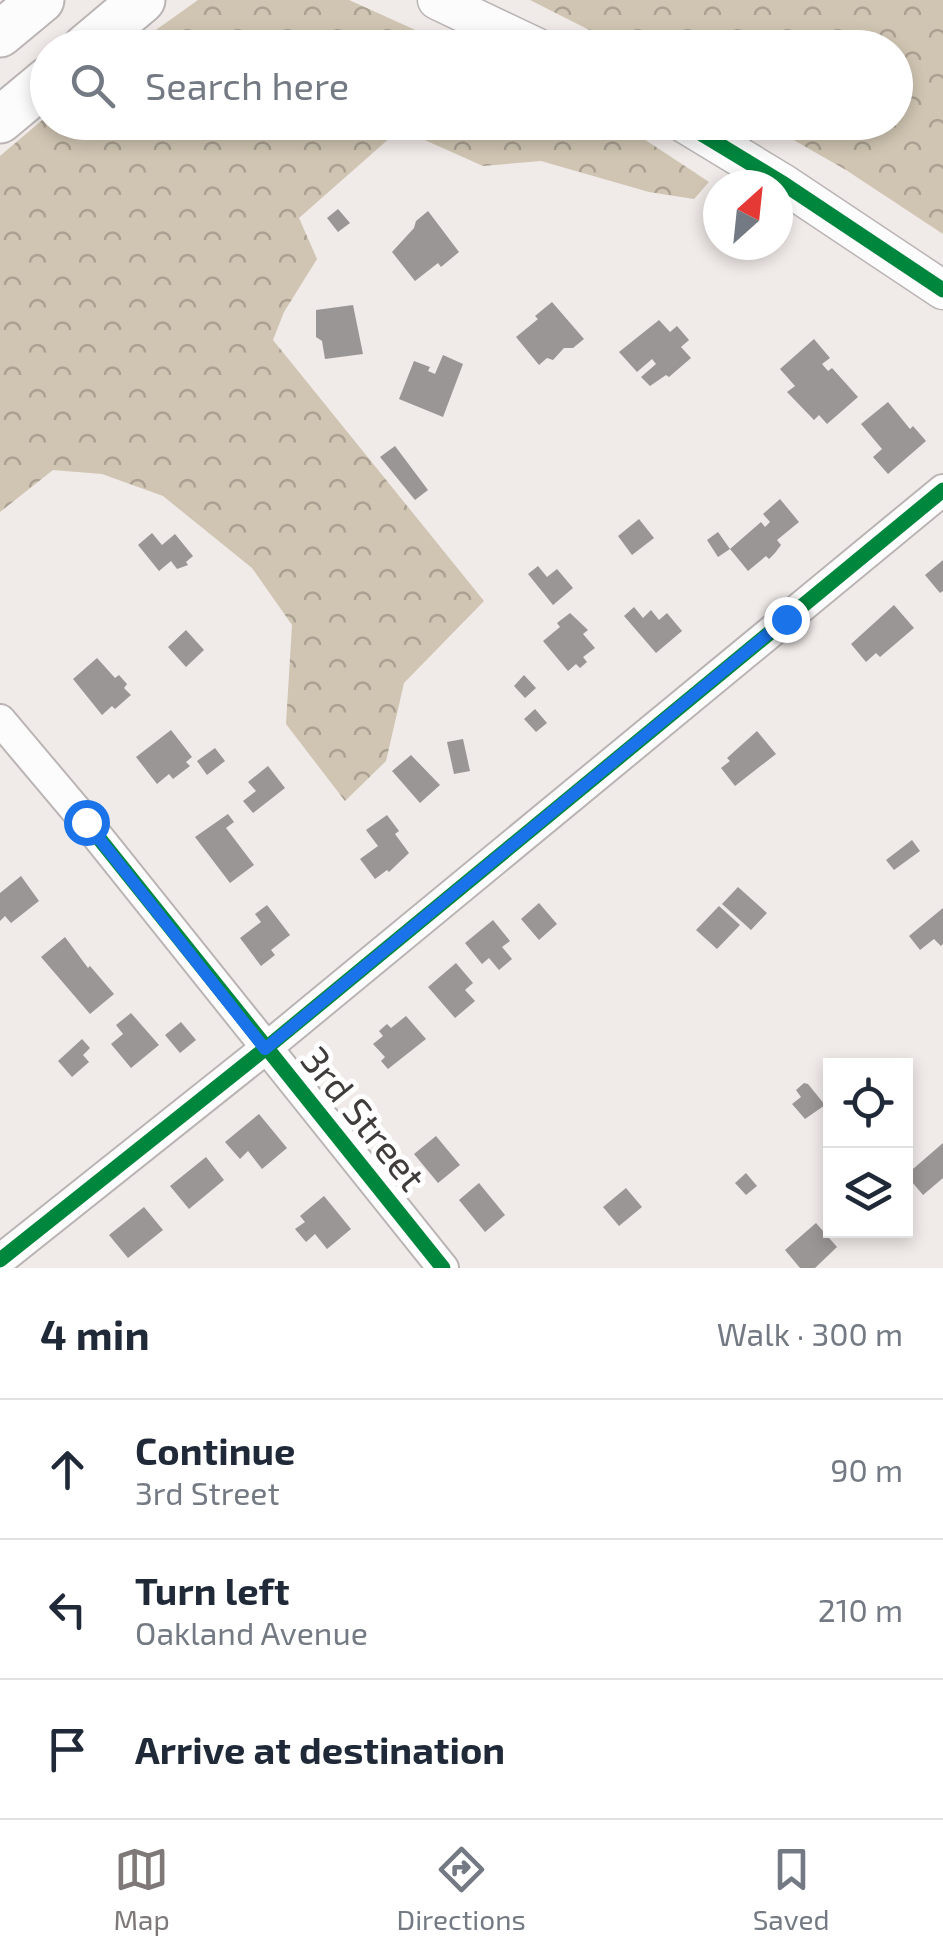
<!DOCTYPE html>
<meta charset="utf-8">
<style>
body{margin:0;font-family:"Exo 2",sans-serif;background:#f2f2f3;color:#1f2937}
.controls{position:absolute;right:30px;bottom:30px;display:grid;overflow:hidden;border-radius:0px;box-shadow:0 5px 15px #0003}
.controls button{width:90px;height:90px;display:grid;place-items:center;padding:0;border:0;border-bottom:2px solid #e0e1e3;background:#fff;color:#1f2937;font:50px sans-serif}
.compass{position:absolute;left:703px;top:170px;width:90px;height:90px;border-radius:50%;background:#fff;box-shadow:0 5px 15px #0003;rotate:27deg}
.stop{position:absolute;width:30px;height:30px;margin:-22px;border:8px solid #1a73e8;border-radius:50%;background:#fff}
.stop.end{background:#1a73e8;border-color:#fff;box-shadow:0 2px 10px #0008}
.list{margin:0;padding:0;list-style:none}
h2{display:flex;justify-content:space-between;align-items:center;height:130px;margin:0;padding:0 40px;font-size:42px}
h2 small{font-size:32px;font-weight:400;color:#747a83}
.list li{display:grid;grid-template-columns:65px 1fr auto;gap:30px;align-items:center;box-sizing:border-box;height:140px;padding:0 40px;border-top:2px solid #e0e1e3}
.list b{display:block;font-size:38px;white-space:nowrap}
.list p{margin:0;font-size:32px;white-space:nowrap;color:#747a83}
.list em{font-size:32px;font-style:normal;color:#747a83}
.icon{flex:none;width:55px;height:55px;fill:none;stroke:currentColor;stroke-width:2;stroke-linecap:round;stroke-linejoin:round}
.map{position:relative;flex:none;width:943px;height:1268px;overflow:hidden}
.search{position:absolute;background:#fff;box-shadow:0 5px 15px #0003;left:30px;right:30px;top:30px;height:110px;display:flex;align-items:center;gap:25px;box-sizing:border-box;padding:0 35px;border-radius:55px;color:#747a83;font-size:38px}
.sheet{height:550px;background:#fff}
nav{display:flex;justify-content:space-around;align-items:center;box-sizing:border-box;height:140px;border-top:2px solid #e0e1e3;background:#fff;font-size:28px;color:#747a83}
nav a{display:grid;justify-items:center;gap:5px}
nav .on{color:#7e7978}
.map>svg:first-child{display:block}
</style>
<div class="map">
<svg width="943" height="1268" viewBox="0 0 943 1268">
<defs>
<pattern id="forest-crowns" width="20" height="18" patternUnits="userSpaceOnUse" patternTransform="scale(2.5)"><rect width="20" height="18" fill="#d0c5b2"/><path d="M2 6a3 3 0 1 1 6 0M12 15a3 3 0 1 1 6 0" fill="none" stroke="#aaa192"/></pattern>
</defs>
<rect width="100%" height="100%" fill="#f0eae8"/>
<!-- forest -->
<path fill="url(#forest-crowns)" d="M198,0H349L453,47H132Z
M530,0H943V234L846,170L764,123L896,122V48L623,47Z
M47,116L48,122L611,123L641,137L709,182L694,199L649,192L541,161L483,166L400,129L299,218L317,259L284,312L273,340L484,601L404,683L386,761L345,801L286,724L292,625L252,568L163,496L102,474L53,470L0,512V156Z"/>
<!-- building -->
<path fill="#9a9695" d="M338,209L350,223L338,232L327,218Z
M428,211L459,252L441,267L438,263L415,281L392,252L414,228L416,221Z
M552,302L584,339L573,348H564L553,360L547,358L539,365L516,337L538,319L535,316Z
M353,305L363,354L325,359L322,341L316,337V310Z
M659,320L670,332L677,326L689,340L681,347L691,358L669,377L666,375L650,386L641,377L656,364L652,359L637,372L619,352Z
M814,339L830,358L822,364L828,371L832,368L858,397L827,424L819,415L814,420L787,392L795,386L780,369Z
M443,355L463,364L443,417L399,399L414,361L430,367L428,371L435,374Z
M888,402L910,429L913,426L926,441L888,474L873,457L882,449L861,424Z
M395,446L428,490L415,500L380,457Z
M780,499L799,522L777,540L781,545L775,553L769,559L766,556L748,571L730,549L761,522L765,527L770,522L763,514Z
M639,519L654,538L632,555L618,536Z
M718,532L730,549L718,557L707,540Z
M152,533L162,545L175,534L193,556L186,562L188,565L177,569L171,561L159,571L138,545Z
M943,560V591L940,593L925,575Z
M538,566L547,577L557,569L573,588L553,605L528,574Z
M894,605L914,628L880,657L876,653L866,662L851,644Z
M634,607L643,618L651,610L659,620L667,613L682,631L656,653L624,616Z
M570,613L588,630L583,634L595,648L583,657L587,662L580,668L576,664L568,671L543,641L560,627L557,623Z
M186,630L204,650L186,667L168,647Z
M97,658L115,678L119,675L127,684L124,688L131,695L115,709L112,706L102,715L73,679Z
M524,675L536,688L525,698L514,686Z
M535,709L547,723L536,732L524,719Z
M171,730L192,757L186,762L190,766L173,779L169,774L157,784L136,757Z
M757,731L776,754L735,786L721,768L730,761L727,758Z
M463,739L470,771L454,774L447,742Z
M215,748L225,761L207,775L197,761Z
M411,755L440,785L420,803L392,771Z
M268,766L285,788L253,813L243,801L256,791L248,782Z
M228,814L234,822L226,828L254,865L230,883L195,837Z
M387,815L399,831L395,834L409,853L389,872L387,870L375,879L360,859L378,846L366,830Z
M912,840L920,851L894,870L886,860Z
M21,876L39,901L11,923L5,916L0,921V893Z
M738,887L767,913L751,930L722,904Z
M539,903L557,924L539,940L521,919Z
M267,905L290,935L271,950L275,955L261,966L240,938L261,922L255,914Z
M719,906L740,925L717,949L696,930Z
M943,908V944L941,946L934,939L920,950L909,936Z
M493,920L510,941L502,947L512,959L499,970L489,958L482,964L465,943Z
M65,937L88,968L90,966L114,994L90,1014L41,957Z
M456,963L473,983L465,990L475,1001L455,1018L428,987Z
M131,1013L159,1045L131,1068L111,1044L123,1034L116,1025Z
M406,1016L426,1039L388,1069L381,1061L385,1057L373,1044L383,1036L379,1031L387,1024L391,1028Z
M181,1022L196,1040L180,1053L165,1035Z
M82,1039L90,1048L83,1055L89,1062L72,1077L58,1061Z
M804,1083L808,1084L825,1105L805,1119L792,1104L801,1097L796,1090Z
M259,1114L287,1148L262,1169L248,1151L240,1159L225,1142Z
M436,1136L460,1165L438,1183L414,1154Z
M943,1143V1178L923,1195L906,1175Z
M206,1157L224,1180L189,1209L170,1186Z
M746,1173L757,1186L746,1195L735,1183Z
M479,1183L505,1215L485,1232L459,1200Z
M626,1188L642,1207L619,1226L603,1207Z
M324,1196L351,1229L327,1249L315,1234L306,1242L295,1229L305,1222L300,1216Z
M144,1207L163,1230L128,1258L109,1235Z
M816,1223L837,1247L815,1268H800L785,1250Z"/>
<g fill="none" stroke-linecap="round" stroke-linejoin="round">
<!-- minor casing -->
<g stroke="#bab5b4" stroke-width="34">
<path id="minor" d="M0,720L86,822L443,1268
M0,1260L265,1049L943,490"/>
</g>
<!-- major casing -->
<g stroke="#bab5b4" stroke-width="41">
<path id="major" d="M437,0L538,48
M682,122L784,184L943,290"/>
</g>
<!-- highway casing -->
<g stroke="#bab5b4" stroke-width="49">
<path id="highway" d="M0,34L41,0
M85,48L142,0
M0,120L48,80"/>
</g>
<!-- minor -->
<use href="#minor" stroke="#fdfcfc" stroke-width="30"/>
<!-- major -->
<use href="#major" stroke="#fdfcfc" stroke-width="38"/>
<!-- highway -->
<use href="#highway" stroke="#fdfcfc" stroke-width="45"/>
<!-- cycleway casing -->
<g stroke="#fff" stroke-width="21">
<path id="cycleway" d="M682,122L784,184L943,290
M86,822L443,1268
M0,1260L265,1049L943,490"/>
</g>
<!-- cycleway -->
<use href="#cycleway" stroke="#00873e" stroke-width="15"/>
</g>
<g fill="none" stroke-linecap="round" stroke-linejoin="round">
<!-- route -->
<path stroke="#1a73e8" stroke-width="12" d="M86,822L265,1049L786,619"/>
</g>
<g text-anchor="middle" stroke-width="10" stroke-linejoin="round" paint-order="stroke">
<!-- street labels -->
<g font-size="38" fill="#403c3b" stroke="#fff">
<text transform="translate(363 1119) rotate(51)" y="13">3rd Street</text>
</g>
</g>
</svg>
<div class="controls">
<button><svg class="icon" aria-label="locate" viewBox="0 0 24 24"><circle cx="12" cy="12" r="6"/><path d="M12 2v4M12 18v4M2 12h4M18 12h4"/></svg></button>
<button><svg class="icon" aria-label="layers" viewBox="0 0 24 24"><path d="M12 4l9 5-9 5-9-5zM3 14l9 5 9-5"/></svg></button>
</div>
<svg class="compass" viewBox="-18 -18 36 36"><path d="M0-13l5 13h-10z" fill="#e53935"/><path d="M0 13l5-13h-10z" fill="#747a83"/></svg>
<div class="stop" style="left:86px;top:822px"></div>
<div class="stop end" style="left:786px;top:619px"></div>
<div class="search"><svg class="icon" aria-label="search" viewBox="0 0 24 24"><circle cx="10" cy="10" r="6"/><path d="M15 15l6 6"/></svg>Search here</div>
</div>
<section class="sheet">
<h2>4 min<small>Walk · 300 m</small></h2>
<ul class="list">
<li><svg class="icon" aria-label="ahead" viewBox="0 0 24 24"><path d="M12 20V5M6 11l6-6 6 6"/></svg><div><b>Continue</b><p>3rd Street</p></div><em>90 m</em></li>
<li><svg class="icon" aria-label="left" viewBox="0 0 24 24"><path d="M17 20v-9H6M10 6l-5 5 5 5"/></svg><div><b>Turn left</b><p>Oakland Avenue</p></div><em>210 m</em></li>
<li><svg class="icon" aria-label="arrive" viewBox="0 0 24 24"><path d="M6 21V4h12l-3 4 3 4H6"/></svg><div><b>Arrive at destination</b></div></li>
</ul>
</section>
<nav>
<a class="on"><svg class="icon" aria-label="map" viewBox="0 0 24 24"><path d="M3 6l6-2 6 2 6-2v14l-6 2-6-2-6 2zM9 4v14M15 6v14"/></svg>Map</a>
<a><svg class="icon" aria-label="directions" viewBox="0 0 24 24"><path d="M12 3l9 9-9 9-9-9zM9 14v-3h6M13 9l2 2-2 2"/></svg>Directions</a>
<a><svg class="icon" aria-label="saved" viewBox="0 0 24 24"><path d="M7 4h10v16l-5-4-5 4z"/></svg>Saved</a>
</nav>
